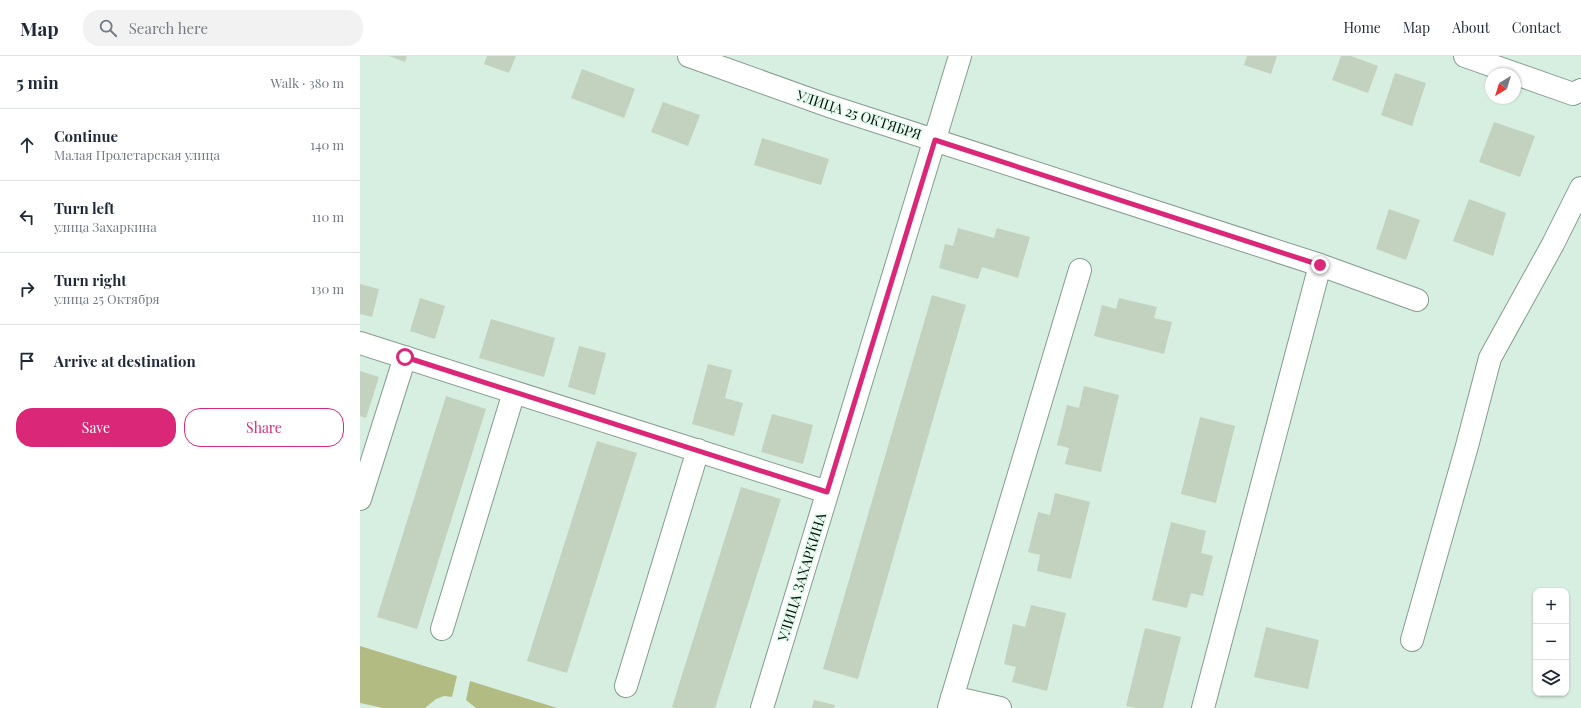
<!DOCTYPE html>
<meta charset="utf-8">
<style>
body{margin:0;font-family:"Playfair Display",serif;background:#f2f2f3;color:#1f2937}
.controls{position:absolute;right:12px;bottom:12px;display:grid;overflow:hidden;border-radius:8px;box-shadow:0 1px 3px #0004}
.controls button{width:36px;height:36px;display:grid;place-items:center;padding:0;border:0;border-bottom:1px solid #e0e1e3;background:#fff;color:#1f2937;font:20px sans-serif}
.compass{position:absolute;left:1125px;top:12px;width:36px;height:36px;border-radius:50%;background:#fff;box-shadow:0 1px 3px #0004;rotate:218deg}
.stop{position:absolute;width:12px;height:12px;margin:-9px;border:3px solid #db2777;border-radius:50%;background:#fff}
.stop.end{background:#db2777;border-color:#fff;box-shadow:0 1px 4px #0008}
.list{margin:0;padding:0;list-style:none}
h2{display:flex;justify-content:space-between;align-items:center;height:52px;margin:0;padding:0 16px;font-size:17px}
h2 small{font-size:13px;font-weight:400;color:#747a83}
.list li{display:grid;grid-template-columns:26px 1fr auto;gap:12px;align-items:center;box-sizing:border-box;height:72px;padding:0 16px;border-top:1px solid #e0e1e3}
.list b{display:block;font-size:15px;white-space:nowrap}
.list p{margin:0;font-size:13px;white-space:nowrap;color:#747a83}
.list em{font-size:13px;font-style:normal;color:#747a83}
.actions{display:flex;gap:8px;padding:12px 16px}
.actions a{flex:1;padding:9px 0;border:1px solid #db2777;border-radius:16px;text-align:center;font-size:14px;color:#db2777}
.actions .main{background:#db2777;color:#fff}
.icon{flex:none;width:22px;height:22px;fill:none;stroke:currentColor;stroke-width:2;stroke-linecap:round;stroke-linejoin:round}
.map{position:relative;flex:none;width:1221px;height:652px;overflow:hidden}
header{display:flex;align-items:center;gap:24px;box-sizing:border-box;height:56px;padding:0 20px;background:#fff;border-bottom:1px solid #e0e1e3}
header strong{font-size:19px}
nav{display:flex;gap:22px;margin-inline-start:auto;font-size:14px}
.search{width:280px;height:36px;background:#f2f2f3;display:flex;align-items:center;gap:10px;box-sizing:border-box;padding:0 14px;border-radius:16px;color:#747a83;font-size:15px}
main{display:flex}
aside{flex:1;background:#fff}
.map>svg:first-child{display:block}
</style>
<header>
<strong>Map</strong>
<div class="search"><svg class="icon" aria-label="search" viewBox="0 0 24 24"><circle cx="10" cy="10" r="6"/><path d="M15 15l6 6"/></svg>Search here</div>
<nav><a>Home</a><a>Map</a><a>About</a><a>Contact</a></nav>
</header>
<main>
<aside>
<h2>5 min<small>Walk · 380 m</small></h2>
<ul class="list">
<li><svg class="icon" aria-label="ahead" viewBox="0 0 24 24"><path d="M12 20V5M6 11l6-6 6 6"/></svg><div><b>Continue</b><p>Малая Пролетарская улица</p></div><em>140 m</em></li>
<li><svg class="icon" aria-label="left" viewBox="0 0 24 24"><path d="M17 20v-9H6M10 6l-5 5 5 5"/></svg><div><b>Turn left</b><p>улица Захаркина</p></div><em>110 m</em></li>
<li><svg class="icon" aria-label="right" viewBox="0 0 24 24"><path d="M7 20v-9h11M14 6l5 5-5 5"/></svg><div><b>Turn right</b><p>улица 25 Октября</p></div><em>130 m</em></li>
<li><svg class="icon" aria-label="arrive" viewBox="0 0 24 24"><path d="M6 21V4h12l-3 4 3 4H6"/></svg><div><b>Arrive at destination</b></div></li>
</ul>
<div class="actions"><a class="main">Save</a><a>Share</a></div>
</aside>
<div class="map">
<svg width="1221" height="652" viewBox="0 0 1221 652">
<rect width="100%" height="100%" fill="#d6efe1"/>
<!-- green -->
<path fill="#b2bb82" d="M0,590L97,620L92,641L84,640L76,643L65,652H23L0,647Z
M110,625L197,652H116L106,644Z"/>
<!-- building -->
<path fill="#c3d2be" d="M29,0H47L45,6Z
M127,0H156L149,17L124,8Z
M887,0H917L911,18L884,9Z
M981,0H991L1018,10L1008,37L972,24Z
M222,13L275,33L264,62L211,42Z
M1035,17L1066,27L1052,70L1021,59Z
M303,46L340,59L328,90L291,76Z
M1134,66L1175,80L1160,121L1119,106Z
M402,82L469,103L461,129L394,109Z
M1109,143L1146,157L1133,200L1093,185Z
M1029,153L1060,164L1046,204L1016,193Z
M598,172L634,182L637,172L670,181L658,222L622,211L618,223L579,212L585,188L593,190Z
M0,228L19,233L12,261L0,258Z
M572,239L606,249L498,623L463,613Z
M60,242L85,250L75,283L50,275Z
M759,242L797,251L794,262L812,266L804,298L734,280L742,249L756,253Z
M131,263L195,282L184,321L119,302Z
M219,290L246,297L235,339L208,331Z
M348,308L372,314L365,342L383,347L374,380L332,368Z
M0,315L19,321L6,362L0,360Z
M724,330L759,339L741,416L705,408L709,392L697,389L707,349L719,352Z
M86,340L126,353L57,573L17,561Z
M412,358L453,369L443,408L401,396Z
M840,361L875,370L856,447L821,438Z
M237,385L277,397L207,617L167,605Z
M381,431L421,443L355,652H315L312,651Z
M695,437L730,446L711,523L677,515L680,499L668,496L678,456L690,459Z
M811,466L846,475L841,497L853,500L843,540L831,537L827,552L792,544Z
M671,549L706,557L687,635L652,626L656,611L644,608L653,568L665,571Z
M906,571L959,584L948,633L894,621Z
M785,572L821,581L803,652H776L766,650Z
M454,644L475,649L474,652H452Z"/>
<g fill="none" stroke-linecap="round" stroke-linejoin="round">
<!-- minor casing -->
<g stroke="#859c90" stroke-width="24">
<path id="minor" d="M329,0L469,50L960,209L1057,244
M0,287L467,436
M0,443L45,301
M82,573L154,336
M1052,584L1107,390L1130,302L1193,188L1221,132
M266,630L338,394
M592,641L640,652
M402,652L600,0
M589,652L720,214
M843,652L960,209"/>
</g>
<!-- major casing -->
<g stroke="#859c90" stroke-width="24">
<path id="major" d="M1105,0L1213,38L1221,34"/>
</g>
<!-- minor -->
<use href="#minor" stroke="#fff" stroke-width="22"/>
<!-- major -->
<use href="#major" stroke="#fff" stroke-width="22"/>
</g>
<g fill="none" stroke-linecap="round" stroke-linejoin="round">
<!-- route -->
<path stroke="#db2777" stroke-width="5" d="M45,301L467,436L575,84L960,209"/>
</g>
<g text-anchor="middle" stroke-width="3.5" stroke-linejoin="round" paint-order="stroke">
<!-- street labels -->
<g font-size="14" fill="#09110d" stroke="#e3fcee">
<text transform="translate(499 59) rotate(18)" y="5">УЛИЦА 25 ОКТЯБРЯ</text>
<text transform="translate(442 521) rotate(-73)" y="5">УЛИЦА ЗАХАРКИНА</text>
</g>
</g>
</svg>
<div class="controls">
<button>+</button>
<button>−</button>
<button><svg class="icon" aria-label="layers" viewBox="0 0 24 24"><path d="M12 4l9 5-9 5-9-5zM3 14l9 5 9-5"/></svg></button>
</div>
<svg class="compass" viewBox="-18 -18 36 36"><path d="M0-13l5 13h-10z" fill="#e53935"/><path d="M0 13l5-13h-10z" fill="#747a83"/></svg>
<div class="stop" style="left:45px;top:301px"></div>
<div class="stop end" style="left:960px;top:209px"></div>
</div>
</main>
